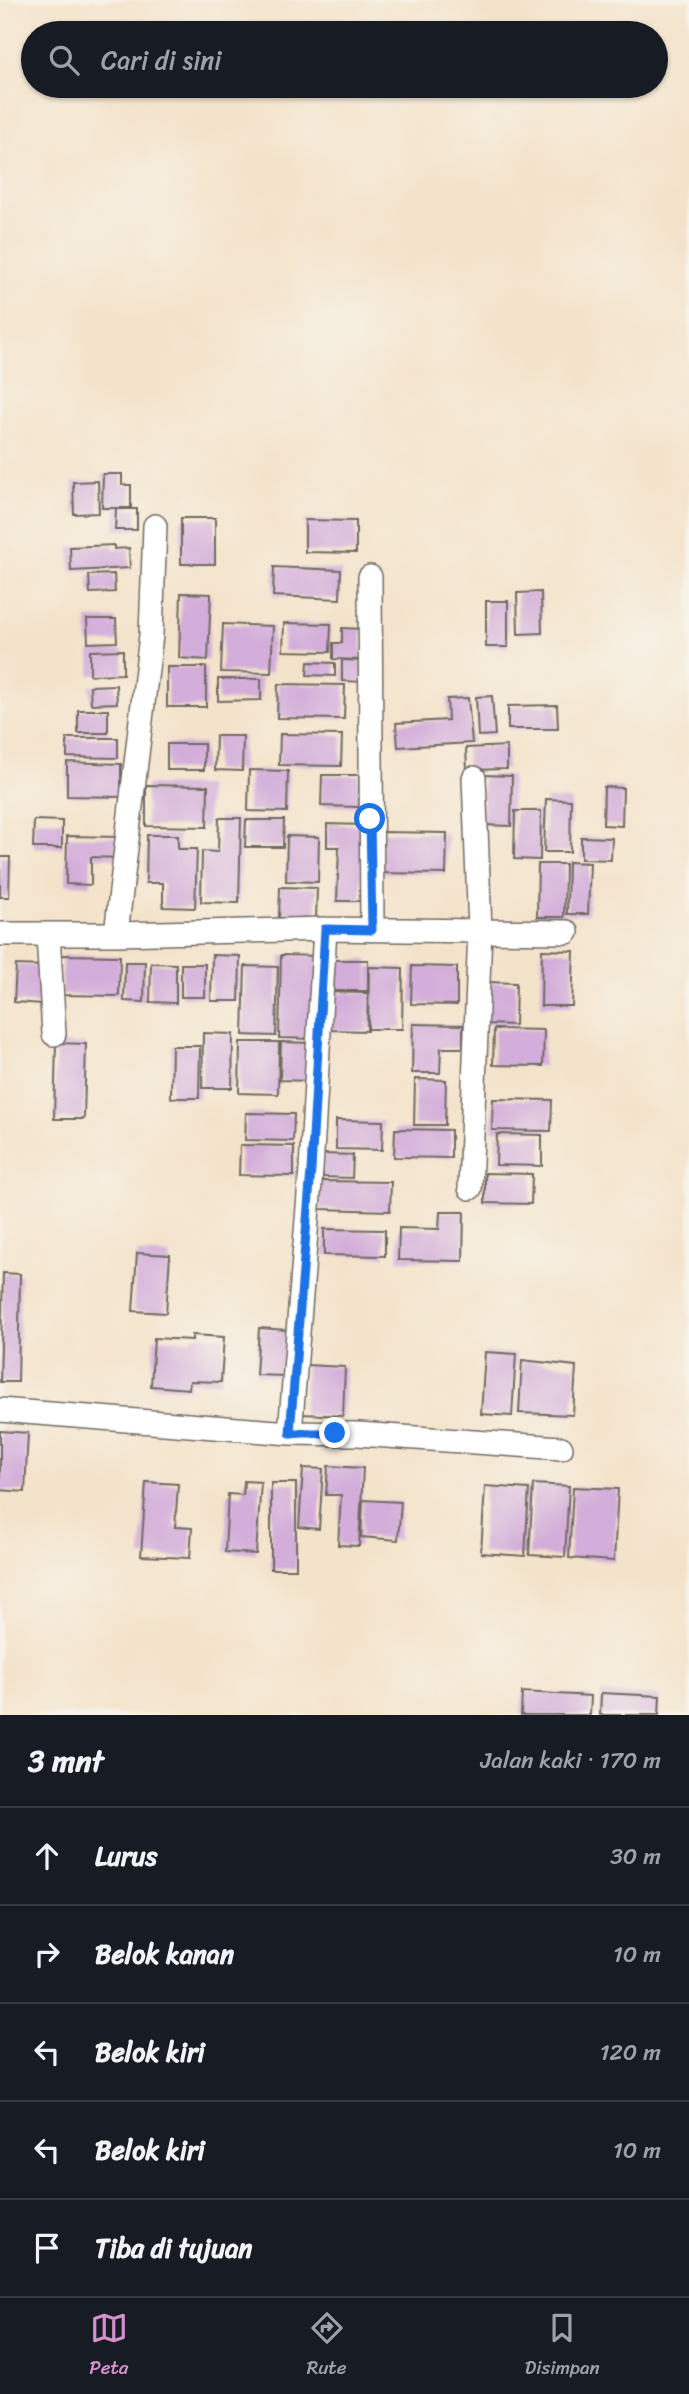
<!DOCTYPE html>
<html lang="id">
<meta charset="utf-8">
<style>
body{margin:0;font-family:Sriracha,sans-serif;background:#20242c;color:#f1f3f6}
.stop{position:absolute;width:21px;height:21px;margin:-16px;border:5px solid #1a73e8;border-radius:50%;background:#fff}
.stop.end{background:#1a73e8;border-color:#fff;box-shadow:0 2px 7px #0008}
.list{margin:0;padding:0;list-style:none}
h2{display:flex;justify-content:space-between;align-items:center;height:91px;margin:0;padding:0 28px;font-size:30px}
h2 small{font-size:23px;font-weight:400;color:#9ea1a6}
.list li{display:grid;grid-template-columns:46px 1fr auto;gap:21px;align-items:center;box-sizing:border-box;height:98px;padding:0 28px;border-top:2px solid #363941}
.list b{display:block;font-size:26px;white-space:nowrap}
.list em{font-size:23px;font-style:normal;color:#9ea1a6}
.icon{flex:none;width:38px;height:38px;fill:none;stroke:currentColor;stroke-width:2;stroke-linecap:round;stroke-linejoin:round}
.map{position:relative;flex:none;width:689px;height:1715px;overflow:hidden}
.search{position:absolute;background:#171b24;box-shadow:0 2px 5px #0004;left:21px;right:21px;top:21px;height:77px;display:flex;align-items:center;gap:18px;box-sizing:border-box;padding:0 24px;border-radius:38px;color:#9ea1a6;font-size:26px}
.sheet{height:581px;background:#171b24}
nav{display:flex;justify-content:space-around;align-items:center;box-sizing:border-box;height:98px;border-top:2px solid #363941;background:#171b24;font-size:19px;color:#9ea1a6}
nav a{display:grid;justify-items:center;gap:4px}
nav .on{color:#d690ce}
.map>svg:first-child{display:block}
</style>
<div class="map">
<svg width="689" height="1715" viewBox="0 0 689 1715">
<rect width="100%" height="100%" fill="#f7f3e8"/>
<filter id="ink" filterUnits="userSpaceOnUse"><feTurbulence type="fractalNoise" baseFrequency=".0143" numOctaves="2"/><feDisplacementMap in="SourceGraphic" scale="14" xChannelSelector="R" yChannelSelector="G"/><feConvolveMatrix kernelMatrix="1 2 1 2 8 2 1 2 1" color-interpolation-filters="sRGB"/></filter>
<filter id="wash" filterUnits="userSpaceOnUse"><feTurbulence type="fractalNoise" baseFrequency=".00686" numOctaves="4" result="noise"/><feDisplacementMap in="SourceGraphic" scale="28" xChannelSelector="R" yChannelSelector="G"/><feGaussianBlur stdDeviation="1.57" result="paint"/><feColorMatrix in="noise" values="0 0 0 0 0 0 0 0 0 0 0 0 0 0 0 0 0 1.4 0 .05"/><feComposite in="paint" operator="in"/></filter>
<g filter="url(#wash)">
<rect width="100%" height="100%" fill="#f4e3cb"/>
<g id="blocks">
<!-- building -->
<path fill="#d3aeda" d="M103,474H122V485H131V508H102Z
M98,481L99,513L74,514L73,482Z
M116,509H137V530H115Z
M181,518H215V564H181Z
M305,520L356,521V553L305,552Z
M114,545V549L129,548L130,568L71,571L70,547Z
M274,567L341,570L340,599L273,596Z
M114,574L115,592L90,593L89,575Z
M541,592L542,633L518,634L517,593Z
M181,593L211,594L208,660L179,658Z
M486,601H508V647H486Z
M87,619H116L117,642L88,643Z
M284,623L331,624L330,652L283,651Z
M223,624L273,626L271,673L221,672Z
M342,628L362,629V660L333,659V643H342Z
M123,650V674L90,675V651Z
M342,660L364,661V682L342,681Z
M308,662L335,663V676L307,675Z
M167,667H206V707H167Z
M218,679H261V700L218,701Z
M278,684L345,685L344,719L277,718Z
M116,685L117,703L91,704L90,686Z
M492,696L495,735L478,736L476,697Z
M468,698L472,743L398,747L396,723L448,720L447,699Z
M557,705L558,729H508V706Z
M78,710H108V733H78Z
M280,734L342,735L341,766L279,765Z
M216,736H243L242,771L215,770Z
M67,738H118V758L67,757Z
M167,744H204V770H167Z
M507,746V769L467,770L466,748Z
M67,762L121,764V797L67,796Z
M249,770L288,771L287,812L248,811Z
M322,775H359V807L321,806Z
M483,775L512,776L511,826L482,825Z
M146,785L208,786L207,827L146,826Z
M604,787L623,788L622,826L603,825Z
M546,799L571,800L570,852H544Z
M515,811H541L540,860L514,859Z
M219,818H241L239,903L201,902L202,851L218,852Z
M34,820L62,821V848H33Z
M246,820H284L283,847H245Z
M327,824L363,825L361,901H337L339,847H327Z
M382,832L447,833L446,874L381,873Z
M147,835H178V849H197L195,908L163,907V883H146Z
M67,836L120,837V858L91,857V885L66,884Z
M287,836L319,837L318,882L286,881Z
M581,837L612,838L611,860L581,859Z
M0,857H10L9,897H0Z
M568,862L590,863L588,914H567Z
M538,864H565L564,917H537Z
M280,887L317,888L316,919L279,918Z
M542,950L574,951L572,1006H541Z
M62,955L120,956L119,996L62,995Z
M212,955L240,956L239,1001H211Z
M281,955L319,956L316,1039L279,1038Z
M332,960H368V991H331Z
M125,962H145L144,1002L124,1001Z
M151,963L176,964V1003L150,1002Z
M181,964H205V997H181Z
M16,965L45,966L43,1004L14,1002Z
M245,966L278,967L276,1036L243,1035Z
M412,966L457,967V1005L411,1004Z
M369,967L403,968L402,1029H368Z
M487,982L516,983L515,1025L486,1024Z
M328,992L368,993L367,1031L327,1030Z
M413,1024L463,1025V1048H441L440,1073H412Z
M494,1029L544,1030L543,1066L493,1065Z
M203,1033L233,1034L232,1088H202Z
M240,1042H279L278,1094L239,1093Z
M281,1042L311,1043L310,1081L280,1080Z
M56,1043L86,1044L84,1119H54Z
M172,1046H200L199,1098H171Z
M415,1079L446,1080L445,1125H414Z
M493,1099L552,1100L551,1131L492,1130Z
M246,1113L294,1114L293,1141L245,1140Z
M336,1120L383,1121L382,1150L336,1149Z
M395,1129L451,1130V1158L394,1157Z
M497,1134L542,1135V1166L496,1165Z
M240,1145L294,1146V1176L239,1175Z
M323,1154L353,1155L352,1178L323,1177Z
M485,1173L532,1174L531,1204L485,1203Z
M320,1181L391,1182L390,1211L319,1209Z
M440,1212H464L463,1261L398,1260L399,1228L439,1229Z
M324,1229L385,1230V1256L324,1255Z
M137,1253L170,1255L166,1313L133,1311Z
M3,1273L20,1274L18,1382H0Z
M259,1328L287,1330L284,1376L256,1375Z
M192,1335L224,1337L221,1382L190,1381L189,1389L151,1386L154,1338L192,1340Z
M485,1352L516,1354L512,1416L481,1414Z
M522,1360L576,1366L573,1415L519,1413Z
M306,1365L345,1367L343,1416L303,1414Z
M0,1431L28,1433L25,1492L0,1490Z
M328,1466L363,1468L359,1546L338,1545L341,1495H326Z
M303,1468L323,1469L319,1529L299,1527Z
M244,1481L261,1482L256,1554L225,1552L228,1494L243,1495Z
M146,1482L178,1484L175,1527L192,1528L190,1558L141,1556Z
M271,1483H296V1569H271Z
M533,1484L569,1486L565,1557L529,1555Z
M485,1486L529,1489L525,1556L481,1553Z
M573,1487L618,1489L614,1561L569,1558Z
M363,1500L401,1502L398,1540L361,1537Z
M522,1692L591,1696L590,1715H521Z
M601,1693L660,1696L659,1715H600Z"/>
</g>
</g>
<g filter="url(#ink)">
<use href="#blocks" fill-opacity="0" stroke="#716b63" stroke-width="2"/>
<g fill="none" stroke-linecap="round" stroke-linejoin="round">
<!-- street casing -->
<g stroke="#716b63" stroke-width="26">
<path id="street" d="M370,577L372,930
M0,934H116L325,929L567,932
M48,934L54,1034
M116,934L151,635L155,526
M470,1188L480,930L474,778
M0,1410L290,1433L358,1434L561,1448
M290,1433L311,1170L325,929"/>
</g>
<!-- street -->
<use href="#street" stroke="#fff" stroke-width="23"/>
</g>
</g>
<g fill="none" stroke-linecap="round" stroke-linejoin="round" filter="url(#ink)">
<!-- route -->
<path stroke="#1a73e8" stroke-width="9" d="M335,1433H290L311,1170L325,929L372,930L370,819"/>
</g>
</svg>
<div class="stop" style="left:370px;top:819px"></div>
<div class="stop end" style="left:335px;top:1433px"></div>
<div class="search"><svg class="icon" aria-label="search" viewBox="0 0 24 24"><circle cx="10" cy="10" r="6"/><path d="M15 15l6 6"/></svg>Cari di sini</div>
</div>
<section class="sheet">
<h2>3 mnt<small>Jalan kaki · 170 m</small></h2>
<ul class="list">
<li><svg class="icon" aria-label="ahead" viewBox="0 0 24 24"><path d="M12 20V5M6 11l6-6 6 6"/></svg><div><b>Lurus</b></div><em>30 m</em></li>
<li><svg class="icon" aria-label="right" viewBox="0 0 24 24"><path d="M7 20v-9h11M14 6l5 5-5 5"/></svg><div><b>Belok kanan</b></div><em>10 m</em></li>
<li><svg class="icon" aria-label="left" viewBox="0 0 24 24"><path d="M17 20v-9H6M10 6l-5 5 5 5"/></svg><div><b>Belok kiri</b></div><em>120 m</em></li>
<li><svg class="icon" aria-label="left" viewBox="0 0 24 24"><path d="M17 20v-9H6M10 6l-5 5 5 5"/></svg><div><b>Belok kiri</b></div><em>10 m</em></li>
<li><svg class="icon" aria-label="arrive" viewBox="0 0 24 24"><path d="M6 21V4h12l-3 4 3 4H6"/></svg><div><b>Tiba di tujuan</b></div></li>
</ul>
</section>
<nav>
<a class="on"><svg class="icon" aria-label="map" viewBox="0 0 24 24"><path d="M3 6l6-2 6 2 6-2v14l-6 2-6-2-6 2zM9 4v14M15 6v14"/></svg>Peta</a>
<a><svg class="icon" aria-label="directions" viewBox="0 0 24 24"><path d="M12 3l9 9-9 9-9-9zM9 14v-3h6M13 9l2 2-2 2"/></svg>Rute</a>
<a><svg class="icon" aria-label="saved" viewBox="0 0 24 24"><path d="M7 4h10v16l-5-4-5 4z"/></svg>Disimpan</a>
</nav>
